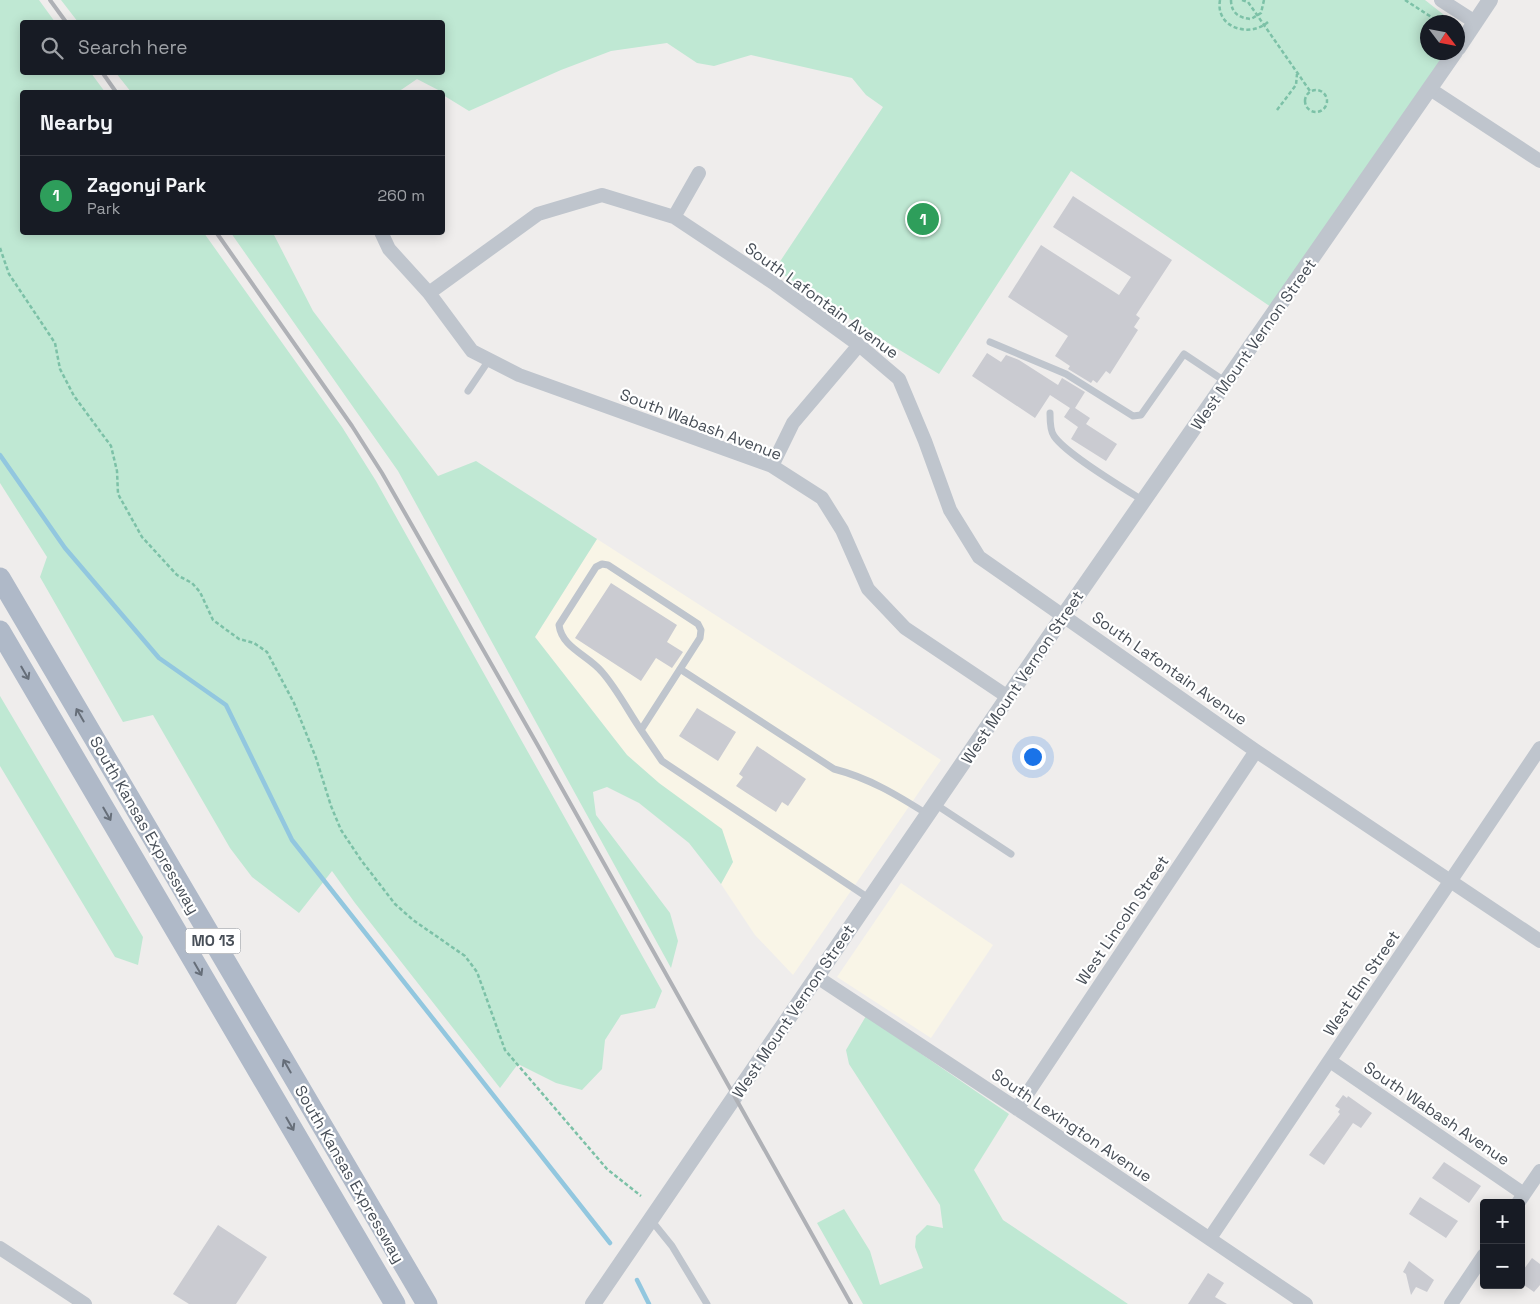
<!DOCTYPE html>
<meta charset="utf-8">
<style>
body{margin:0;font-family:"Space Grotesk",sans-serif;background:#20242c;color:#f1f3f6}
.controls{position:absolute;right:15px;bottom:15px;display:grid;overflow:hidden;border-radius:5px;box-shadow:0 2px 12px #0003}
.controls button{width:45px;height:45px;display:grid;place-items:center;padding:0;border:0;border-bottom:1px solid #363941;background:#171b24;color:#f1f3f6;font:25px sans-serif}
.compass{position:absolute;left:1420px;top:15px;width:45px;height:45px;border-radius:50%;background:#171b24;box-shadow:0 2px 12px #0003;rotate:122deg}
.you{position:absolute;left:1032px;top:756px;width:18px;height:18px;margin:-12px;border:4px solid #fff;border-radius:50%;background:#1a73e8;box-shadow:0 0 0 8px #1a73e833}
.badge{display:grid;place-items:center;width:32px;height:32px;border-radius:50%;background:#9ab1e0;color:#fff;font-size:16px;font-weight:700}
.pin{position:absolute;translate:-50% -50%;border:2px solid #fff;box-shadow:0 1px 5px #0006}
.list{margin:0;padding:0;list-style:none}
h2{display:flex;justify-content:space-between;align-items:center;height:65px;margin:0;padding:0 20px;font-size:21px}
h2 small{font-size:16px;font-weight:400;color:#9ea1a6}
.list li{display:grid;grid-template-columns:32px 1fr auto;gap:15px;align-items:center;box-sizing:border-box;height:80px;padding:0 20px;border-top:1px solid #363941}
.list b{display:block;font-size:19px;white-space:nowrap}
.list p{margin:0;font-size:16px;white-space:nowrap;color:#9ea1a6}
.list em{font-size:16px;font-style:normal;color:#9ea1a6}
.icon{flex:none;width:28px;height:28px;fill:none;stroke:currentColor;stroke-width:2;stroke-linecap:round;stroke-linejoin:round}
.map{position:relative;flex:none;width:1540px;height:1304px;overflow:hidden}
.search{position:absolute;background:#171b24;box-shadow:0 2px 12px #0003;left:20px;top:20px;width:425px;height:55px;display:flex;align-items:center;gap:12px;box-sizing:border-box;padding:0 18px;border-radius:5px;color:#9ea1a6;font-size:19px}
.panel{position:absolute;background:#171b24;box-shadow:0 2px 12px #0003;left:20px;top:90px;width:425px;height:145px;border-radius:5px}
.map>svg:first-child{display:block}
</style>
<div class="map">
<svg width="1540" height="1304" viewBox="0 0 1540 1304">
<rect width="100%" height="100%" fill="#efedec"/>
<!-- commercial -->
<path fill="#f9f5e7" d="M597,539L941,760L793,975L755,935L721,884L733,862L659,783L627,755L535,637Z
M901,883L993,945L931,1038L837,977Z"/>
<!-- green -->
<path fill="#bfe8d3" d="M0,0H39L55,22H22V72L91,73L105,92H22V232L204,233L342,427L376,481L662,991L655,1008L621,1015L605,1040L602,1069L582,1090L556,1083L518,1064L500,1088L355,903L332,871L299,913L252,877L230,848L153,715L123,722L40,577L47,557L0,483Z
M61,0H1425L1453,22H1428V52L1446,53L1271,307L1071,171L939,374L870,332L775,269L883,107L866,95L852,78L751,55L714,66L697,63L667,43L611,51L561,70L469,111L443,95L442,92L417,79L398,92H131L116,73L442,72V22H78Z
M231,233H273L313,311L438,476L476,461L597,539L535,637L627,755L659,783L722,829L733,862L721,884L689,843L639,803L607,787L593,792L596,815L670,913L678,941L671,968L398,471Z
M0,696L143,937L138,965L115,957L0,766Z
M866,1016L1009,1114L974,1170L1003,1220L1128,1304H863L817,1223L844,1209L870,1251L880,1285L923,1268L915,1247L916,1236L927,1225L943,1228L940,1205L849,1064L846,1050Z"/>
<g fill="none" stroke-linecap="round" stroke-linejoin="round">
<!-- stream -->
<path stroke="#92c7df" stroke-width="4.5" d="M0,455L65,548L159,658L226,705L292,840L610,1243
M637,1280L649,1304"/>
</g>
<!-- building -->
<path fill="#cacbd1" d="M1073,196L1172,260L1136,315L1140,318L1134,327L1138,330L1110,374L1106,371L1097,383L1093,380L1091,383L1068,369L1070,366L1055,356L1068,336L1008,297L1041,245L1119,295L1131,277L1053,227Z
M987,353L1001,362L1006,355L1019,360L1058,385L1062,378L1085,392L1075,408L1090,418L1086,424L1117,444L1106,461L1071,439L1078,427L1064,417L1070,408L1050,395L1035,418L972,376Z
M611,583L677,625L667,642L683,652L672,668L656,658L641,681L575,638Z
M697,708L736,732L718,761L679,736Z
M757,746L806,779L788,806L782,802L776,812L736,786L743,777L739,774Z
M1343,1095L1347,1098L1348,1096L1372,1113L1361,1128L1353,1123L1324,1165L1309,1155L1340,1114L1338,1112L1340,1109L1335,1106Z
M1444,1162L1481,1186L1469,1203L1432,1178Z
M1420,1197L1458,1221L1446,1238L1409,1214Z
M218,1225L267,1257L236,1304H189L173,1294Z
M1532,1258L1540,1264V1285L1534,1292L1521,1283V1273Z
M1409,1261L1434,1280L1427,1292L1416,1287L1411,1295L1406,1274L1403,1272Z
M1208,1273L1224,1283L1215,1297L1227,1304H1188Z"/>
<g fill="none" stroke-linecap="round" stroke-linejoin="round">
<!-- path -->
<path stroke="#7cc1a7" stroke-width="2.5" stroke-dasharray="4 2.5" stroke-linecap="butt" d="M1220,0C1215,28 1250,38 1268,22
M1231,0C1231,13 1239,18 1251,19L1261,13L1264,0
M1242,0L1248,2L1310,91
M1405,0L1439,22
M1305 101a11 11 0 1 1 22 0a11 11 0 1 1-22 0Z
M1277,110L1296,85L1297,74
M0,248L9,274L55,343L60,369L74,396L111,446L117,471L118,494L142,537L177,575L192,583L200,592L213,620L239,639L254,643L267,652L294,703L316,758L331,806L341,830L361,860L395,904L413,920L465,956L477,972L505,1050L607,1169L641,1196"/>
<!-- service -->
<path stroke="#bfc5cd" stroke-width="7" d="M990,342L1066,374L1133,416L1141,415L1184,354L1226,382
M468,391L489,360
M1050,413C1050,420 1050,431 1054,436C1066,454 1123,488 1144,501
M602,564L608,565L698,624L701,630L700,638L641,730C628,711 617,689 602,672C588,655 562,648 559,625L596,567Z
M680,669L834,769C869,778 897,795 927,814
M641,730L662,761L870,899
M935,804L1011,854
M651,1220L672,1246L707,1304"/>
<!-- minor -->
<path stroke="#bfc5cd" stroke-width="14" d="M1441,0L1475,22
M1430,89L1540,161
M674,217L699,173
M381,232L389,249L429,293L472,351L519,375L772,466L822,498L842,530L868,589L905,628L1008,697
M429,293L538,214L602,195L674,217L775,284L859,345L899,379L925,441L950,510L979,557L1256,751L1540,941
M772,466L793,423L859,345
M817,977L1028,1116L1306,1304
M1330,1061L1524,1194
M1017,1109L1256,751
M1518,1203L1540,1171
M1210,1238L1540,748
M0,1248L85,1304
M1451,1304L1484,1255"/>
<!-- tertiary -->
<path stroke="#bfc5cd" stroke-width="16" d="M1458,48L1490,0
M593,1304L1064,615L1455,52"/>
<!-- primary -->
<path stroke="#afb9c8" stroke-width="21" d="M0,578L427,1304
M0,631L395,1304"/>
<!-- rail -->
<path stroke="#afb1b6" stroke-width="4" d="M50,0L66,22
M102,72L116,92
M216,232L352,426L382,473L537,744L851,1304"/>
</g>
<!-- one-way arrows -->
<defs><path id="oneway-shaft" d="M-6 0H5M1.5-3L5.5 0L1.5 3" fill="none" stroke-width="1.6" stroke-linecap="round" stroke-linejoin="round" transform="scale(1.25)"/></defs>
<g stroke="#666e79">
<use href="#oneway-shaft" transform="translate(25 673) rotate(60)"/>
<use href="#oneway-shaft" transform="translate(80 715) rotate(-120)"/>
<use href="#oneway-shaft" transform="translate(107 814) rotate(60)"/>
<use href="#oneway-shaft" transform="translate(198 969) rotate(60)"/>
<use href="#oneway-shaft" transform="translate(287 1066) rotate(-120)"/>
<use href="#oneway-shaft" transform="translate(290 1124) rotate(60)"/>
</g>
<g text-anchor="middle" stroke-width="4.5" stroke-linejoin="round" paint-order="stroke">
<!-- shield labels -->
<rect fill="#fff" stroke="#7e8389" stroke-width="1" x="185.5" y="928.5" width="55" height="25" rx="4"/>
<g font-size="15" font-weight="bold" fill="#474e57">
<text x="213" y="946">MO 13</text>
</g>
<!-- street labels -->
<g font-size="16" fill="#474e57" stroke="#fff">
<text transform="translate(822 300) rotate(36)" y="6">South Lafontain Avenue</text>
<text transform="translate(1253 344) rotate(-55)" y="6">West Mount Vernon Street</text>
<text transform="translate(701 424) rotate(21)" y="6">South Wabash Avenue</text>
<text transform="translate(1170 668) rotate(35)" y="6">South Lafontain Avenue</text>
<text transform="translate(1022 677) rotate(-56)" y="6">West Mount Vernon Street</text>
<text transform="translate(145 825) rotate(60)" y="6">South Kansas Expressway</text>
<text transform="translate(1122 920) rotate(-56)" y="6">West Lincoln Street</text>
<text transform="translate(1361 983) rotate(-56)" y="6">West Elm Street</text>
<text transform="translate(793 1011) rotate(-56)" y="6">West Mount Vernon Street</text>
<text transform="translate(1437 1113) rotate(34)" y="6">South Wabash Avenue</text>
<text transform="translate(1072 1125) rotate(34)" y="6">South Lexington Avenue</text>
<text transform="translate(350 1174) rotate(60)" y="6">South Kansas Expressway</text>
</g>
</g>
</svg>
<div class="controls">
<button>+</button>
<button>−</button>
</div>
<svg class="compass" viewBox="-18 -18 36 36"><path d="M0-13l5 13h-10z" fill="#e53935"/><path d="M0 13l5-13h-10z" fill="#9ea1a6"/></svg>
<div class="you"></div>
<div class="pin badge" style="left:923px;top:219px;background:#2e9e5b">1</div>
<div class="search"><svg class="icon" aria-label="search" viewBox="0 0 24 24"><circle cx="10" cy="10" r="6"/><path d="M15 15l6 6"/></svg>Search here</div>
<section class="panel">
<h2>Nearby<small></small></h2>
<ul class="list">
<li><span class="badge" style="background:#2e9e5b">1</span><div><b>Zagonyi Park</b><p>Park</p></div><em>260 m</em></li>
</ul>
</section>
</div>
